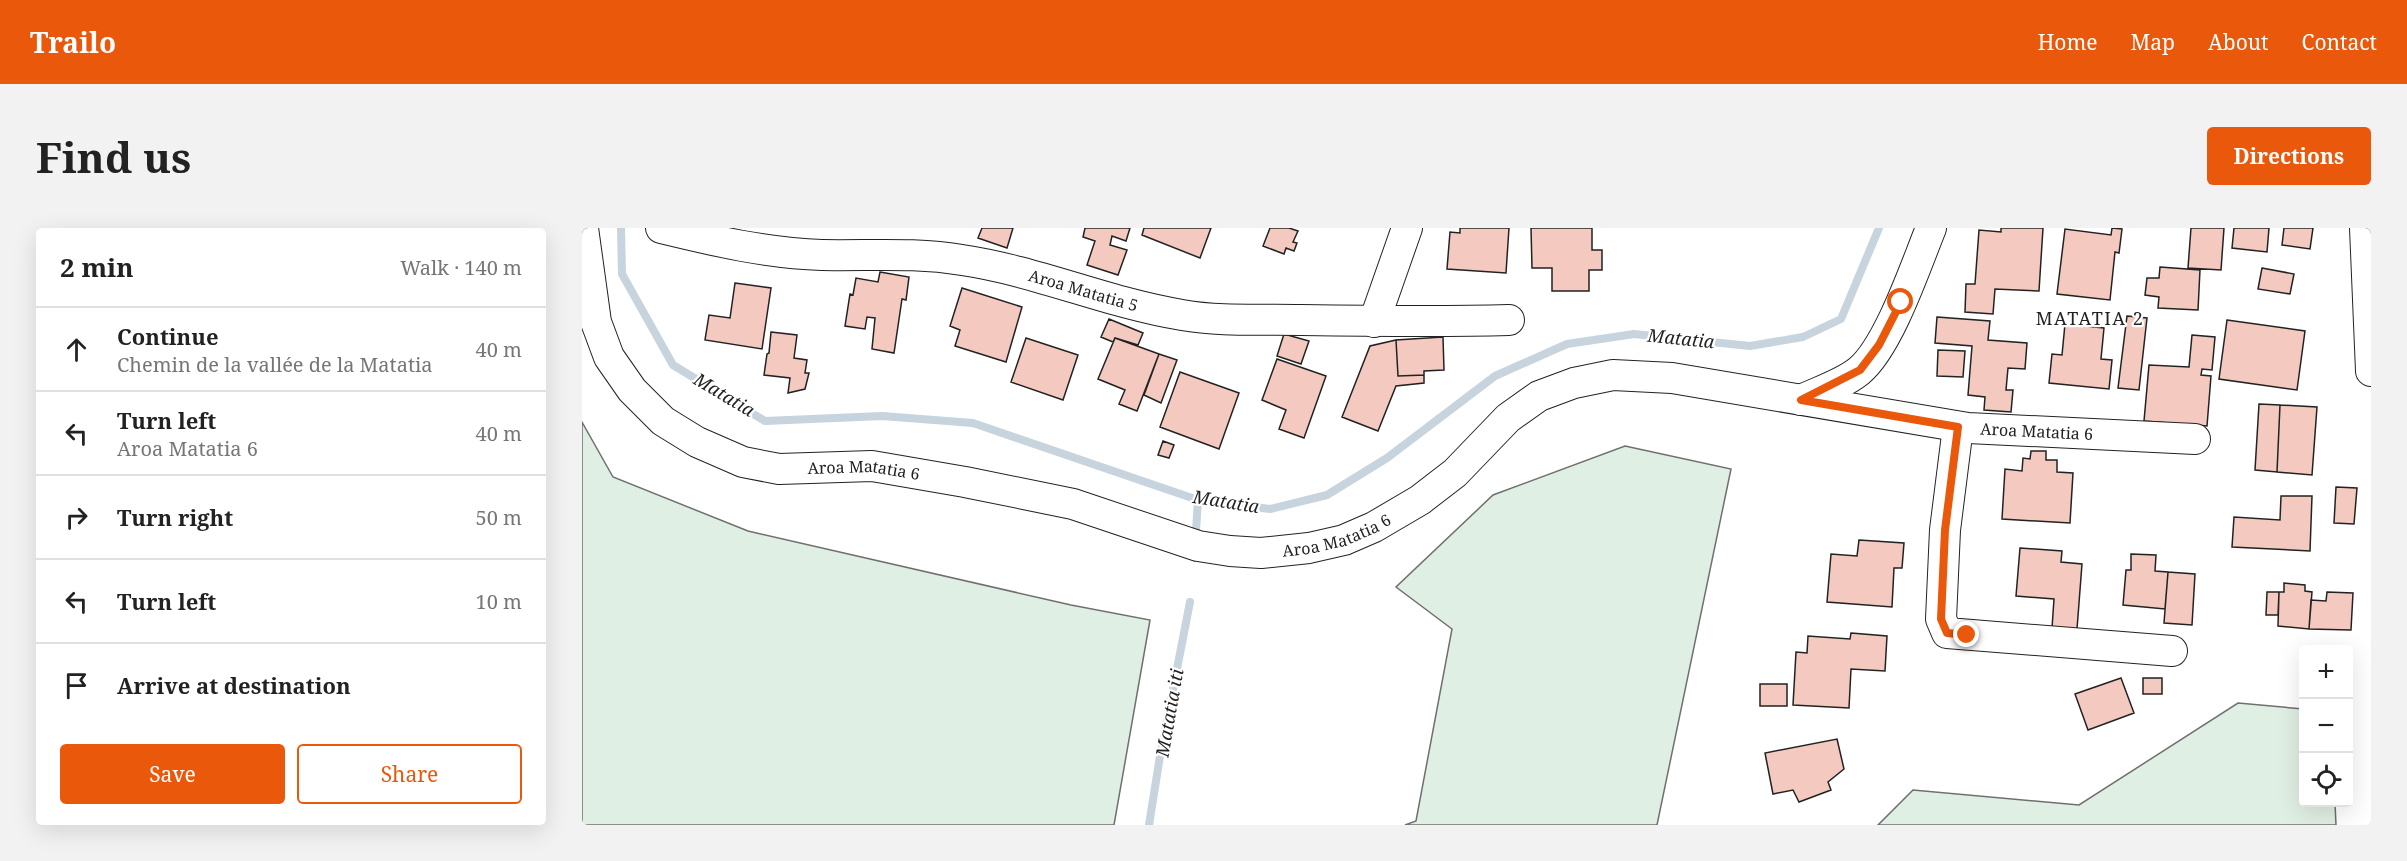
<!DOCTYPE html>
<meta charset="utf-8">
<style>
body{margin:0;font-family:"Noto Serif",serif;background:#f2f2f2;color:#222}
.controls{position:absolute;right:18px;bottom:18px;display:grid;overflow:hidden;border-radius:6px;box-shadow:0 6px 24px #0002}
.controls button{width:54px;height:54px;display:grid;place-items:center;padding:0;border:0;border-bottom:2px solid #e0e0e0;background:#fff;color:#222;font:30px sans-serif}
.stop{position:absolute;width:18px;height:18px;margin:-14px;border:4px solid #ea580c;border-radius:50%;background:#fff}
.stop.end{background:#ea580c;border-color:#fff;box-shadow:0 2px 6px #0008}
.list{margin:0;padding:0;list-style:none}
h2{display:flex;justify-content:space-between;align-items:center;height:78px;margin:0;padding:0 24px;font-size:26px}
h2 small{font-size:20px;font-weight:400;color:#767676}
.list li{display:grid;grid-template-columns:39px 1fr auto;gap:18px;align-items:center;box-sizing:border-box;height:84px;padding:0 24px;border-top:2px solid #e0e0e0}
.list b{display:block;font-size:22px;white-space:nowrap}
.list p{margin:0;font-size:20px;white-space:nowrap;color:#767676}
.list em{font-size:20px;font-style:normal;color:#767676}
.actions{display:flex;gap:12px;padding:18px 24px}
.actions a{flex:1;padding:14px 0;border:2px solid #ea580c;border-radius:6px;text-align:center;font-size:21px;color:#ea580c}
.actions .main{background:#ea580c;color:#fff}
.icon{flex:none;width:33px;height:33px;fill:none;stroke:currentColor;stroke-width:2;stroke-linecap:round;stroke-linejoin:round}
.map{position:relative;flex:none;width:1789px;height:597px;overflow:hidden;border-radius:6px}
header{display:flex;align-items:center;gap:36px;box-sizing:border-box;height:84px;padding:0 30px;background:#ea580c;color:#fff}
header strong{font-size:28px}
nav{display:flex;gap:33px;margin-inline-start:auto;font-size:21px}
.intro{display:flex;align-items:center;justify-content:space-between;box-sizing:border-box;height:144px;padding:0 36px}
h1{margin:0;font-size:42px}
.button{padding:15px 27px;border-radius:6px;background:#ea580c;color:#fff;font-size:21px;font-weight:700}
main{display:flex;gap:36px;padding:0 36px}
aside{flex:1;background:#fff;border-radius:6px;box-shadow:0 6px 24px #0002}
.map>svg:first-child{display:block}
</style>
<header>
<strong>Trailo</strong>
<nav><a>Home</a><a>Map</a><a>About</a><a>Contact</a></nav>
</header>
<div class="intro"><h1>Find us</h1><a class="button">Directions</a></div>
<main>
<aside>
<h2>2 min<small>Walk · 140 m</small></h2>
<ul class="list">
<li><svg class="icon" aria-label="ahead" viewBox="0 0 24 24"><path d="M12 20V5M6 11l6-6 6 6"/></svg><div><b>Continue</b><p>Chemin de la vallée de la Matatia</p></div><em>40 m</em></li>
<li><svg class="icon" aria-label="left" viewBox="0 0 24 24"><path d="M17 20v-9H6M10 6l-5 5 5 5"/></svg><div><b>Turn left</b><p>Aroa Matatia 6</p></div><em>40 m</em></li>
<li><svg class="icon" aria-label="right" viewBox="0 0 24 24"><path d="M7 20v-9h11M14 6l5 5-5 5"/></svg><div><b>Turn right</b></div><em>50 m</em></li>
<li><svg class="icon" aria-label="left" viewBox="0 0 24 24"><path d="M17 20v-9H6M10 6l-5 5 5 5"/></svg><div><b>Turn left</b></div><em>10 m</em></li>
<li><svg class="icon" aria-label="arrive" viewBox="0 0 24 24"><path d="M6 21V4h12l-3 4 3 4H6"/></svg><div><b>Arrive at destination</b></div></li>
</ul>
<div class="actions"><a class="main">Save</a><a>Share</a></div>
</aside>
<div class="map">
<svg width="1789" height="597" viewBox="0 0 1789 597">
<rect width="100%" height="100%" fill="#fff"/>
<!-- green -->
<path fill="#e0efe3" stroke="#6f6f6f" stroke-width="1.5" d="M0,194L31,249L166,303L489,377L568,392L532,597H0Z
M1043,218L1149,241L1075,597H823L834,593L870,401L814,359L911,267Z
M1656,475L1721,481L1722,574L1753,575L1754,597H1296L1331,562L1497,577Z"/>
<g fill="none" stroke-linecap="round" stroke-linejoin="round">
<!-- stream -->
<path stroke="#c7d3dd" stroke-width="8" d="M39,0L40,46L91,137L183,193L300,188L391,195L616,272L688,281L745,267L805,230L913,148L985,116L1052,106L1168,118L1221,109L1259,91L1297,0
M614,303L616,272
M567,597L578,528L608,374"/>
</g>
<!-- building -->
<path fill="#f3c9c0" stroke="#222" stroke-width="1.5" d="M400,0H431L425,20L396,10Z
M503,0H548L544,13L530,8L528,17L545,22L536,47L505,37L513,13L501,9Z
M562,0H629L618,30L560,7Z
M688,0H707L716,3L711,14L715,15L712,23L704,20L702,26L681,18Z
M878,0H927L924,45L865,41L868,4L878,5Z
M949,0H1010V22H1020V42H1007V63H970V40H950Z
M1419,0H1461L1457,63L1413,61L1411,86L1383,84L1384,56H1393L1397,2L1419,4Z
M1530,0L1540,1L1537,25L1533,24L1528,72L1475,66L1483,1L1529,7Z
M1609,0H1642L1639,42L1606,40Z
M1652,0H1687L1685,24L1650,20Z
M1702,0H1731L1728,21L1700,17Z
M1578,39L1618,42L1616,82L1576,80L1577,69L1563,67L1565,50H1577Z
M1680,40L1712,46L1708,66L1676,61Z
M298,44L327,49L324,72L320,71L312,125L290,121L293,90L285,89L283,101L263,98L268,66L271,67L274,50L296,54Z
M153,55L189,60L180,121L123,112L127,87L148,90Z
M380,60L440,79L424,134L373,118L378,102L368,98Z
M1545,88L1565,90L1557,162L1536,160Z
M1355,89L1408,93L1406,112L1445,115L1443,141L1426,140L1424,162H1431L1429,184L1402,182L1403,169L1386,167L1390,118L1353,115Z
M527,91L561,105L556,117L533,110L531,114L519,109Z
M1645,92L1723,103L1715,162L1637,151Z
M1483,96L1522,100L1519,131L1530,132L1527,161L1467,155L1470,126L1480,127Z
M189,104L215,107L212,130L225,132L223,145H227L223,161L206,165L208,150L182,147L185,126L187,125Z
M702,106L727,113L719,136L695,128Z
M1610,107L1633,109L1630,142L1620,141L1619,147L1629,148L1625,198L1562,193L1567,137L1607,139Z
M861,109L862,142L842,143V147L816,148L814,112Z
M444,110L496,127L481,172L429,154Z
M533,110L577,126L555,183L537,176L543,162L516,151Z
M814,112L816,148L842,147V155L814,158L796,203L760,189L788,118Z
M1356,122L1383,123L1381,149L1355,148Z
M577,126L595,132L579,175L562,167Z
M695,131L744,148L722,210L697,201L704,182L680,172Z
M598,144L657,165L637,221L578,199Z
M1677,176L1698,177L1695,244L1673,242Z
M1698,177L1735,179L1730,247L1695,244Z
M581,213L592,217L587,230L576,227Z
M1449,223H1464V232H1475V244L1491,245L1488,295L1420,291L1423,241L1440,243L1441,230L1448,231Z
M1754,259L1775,260L1772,296L1752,295Z
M1699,268H1730L1728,323L1650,319L1652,289L1698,292Z
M1277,312L1322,315L1320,340H1312L1310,379L1245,374L1249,326L1275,328Z
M1438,320L1480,323L1479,334L1500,336L1495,401L1470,400L1472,371L1434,368Z
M1549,326L1574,327L1573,343L1586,344L1583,381L1541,377L1544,342H1549Z
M1586,344L1613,346L1610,397L1582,395Z
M1702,355L1723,357V363L1730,364L1727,401L1696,398L1697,364H1702Z
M1685,364H1697L1696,387H1684Z
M1745,364L1771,365L1769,402L1727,401L1729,372L1744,373Z
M1269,405L1305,408L1303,443L1269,441L1267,480L1211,477L1214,424L1225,425L1226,408L1268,411Z
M1539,450L1552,485L1506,502L1493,466Z
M1561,450H1580V466H1561Z
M1178,456H1205V478H1178Z
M1255,511L1262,541L1246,554L1249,562L1217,574L1211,562L1191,566L1183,525Z"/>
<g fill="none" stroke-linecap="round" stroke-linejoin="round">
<!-- minor casing -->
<g stroke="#222" stroke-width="32">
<g id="minor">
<path id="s1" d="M1,0L14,94L27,129L50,162L81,193L115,214L161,234L197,241L290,238L383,254L491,276L616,318L648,323L679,325L727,320L762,312L792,299L838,272L873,245L926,190L957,168L992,155L1031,147L1090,150L1386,200L1613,211"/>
<path id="s2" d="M79,0C132,13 184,25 240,27C286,28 334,24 380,32C455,43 526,75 600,87C639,94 679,91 718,92C788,93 857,94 927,92"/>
<path d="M1783,0L1789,143"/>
<path d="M792,94L825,0"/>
<path d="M1219,172C1238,163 1261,156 1277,143C1307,118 1334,37 1349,0"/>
<path d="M1376,199L1363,302L1359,391L1365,405L1590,423"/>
</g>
</g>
<!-- minor -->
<use href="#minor" stroke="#fff" stroke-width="30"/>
</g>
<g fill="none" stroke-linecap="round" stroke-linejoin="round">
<!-- route -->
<path stroke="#ea580c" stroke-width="8" d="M1319,74L1297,117L1278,142L1219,172L1376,199L1363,302L1359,391L1365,405L1385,407"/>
</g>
<g text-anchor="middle" stroke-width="4.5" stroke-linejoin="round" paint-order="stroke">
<!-- street labels -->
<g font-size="16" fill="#222" stroke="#fff">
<text dy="6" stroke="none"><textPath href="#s2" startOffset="429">Aroa Matatia 5</textPath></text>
<text dy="6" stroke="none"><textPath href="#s1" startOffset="1670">Aroa Matatia 6</textPath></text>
<text dy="6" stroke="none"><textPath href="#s1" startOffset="428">Aroa Matatia 6</textPath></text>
<text dy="6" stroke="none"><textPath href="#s1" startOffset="914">Aroa Matatia 6</textPath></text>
</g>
<!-- neighbourhood labels -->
<g font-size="18" letter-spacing="1.5" fill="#222" stroke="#fff">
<text x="1508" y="97">MATATIA 2</text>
</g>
<!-- water labels -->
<g font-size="18" font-style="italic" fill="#222" stroke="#fff">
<text transform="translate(1099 111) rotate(6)" y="6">Matatia</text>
<text transform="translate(142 167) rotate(31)" y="6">Matatia</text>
<text transform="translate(644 274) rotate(9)" y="6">Matatia</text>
<text transform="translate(588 485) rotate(-80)" y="6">Matatia iti</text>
</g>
</g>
</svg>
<div class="controls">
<button>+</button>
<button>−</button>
<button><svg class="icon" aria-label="locate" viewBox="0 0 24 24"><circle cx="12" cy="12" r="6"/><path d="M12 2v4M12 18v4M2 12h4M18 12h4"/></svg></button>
</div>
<div class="stop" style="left:1319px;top:74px"></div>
<div class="stop end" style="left:1385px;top:407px"></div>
</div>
</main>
